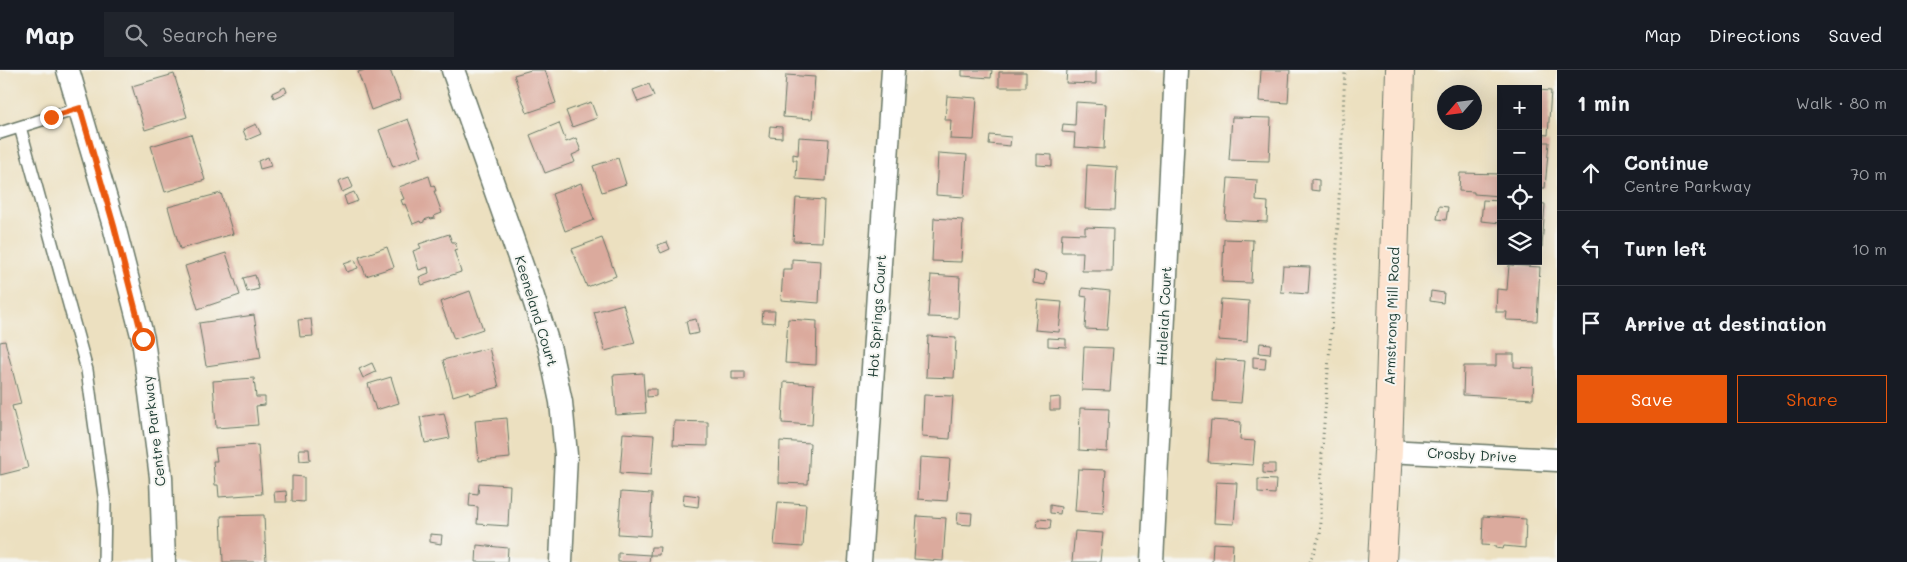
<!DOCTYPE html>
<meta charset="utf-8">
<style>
body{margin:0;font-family:Mali,sans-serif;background:#20242c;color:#f1f3f6}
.controls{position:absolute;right:15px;top:15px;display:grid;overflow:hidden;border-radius:0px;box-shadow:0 5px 20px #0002}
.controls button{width:45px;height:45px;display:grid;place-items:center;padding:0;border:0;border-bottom:1px solid #363941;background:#171b24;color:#f1f3f6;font:25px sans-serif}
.compass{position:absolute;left:1437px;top:15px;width:45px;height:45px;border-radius:50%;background:#171b24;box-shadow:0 5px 20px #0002;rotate:242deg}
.stop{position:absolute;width:15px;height:15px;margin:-11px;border:4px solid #ea580c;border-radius:50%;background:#fff}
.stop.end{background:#ea580c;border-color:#fff;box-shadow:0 1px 5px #0008}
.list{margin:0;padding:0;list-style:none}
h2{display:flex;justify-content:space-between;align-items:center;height:65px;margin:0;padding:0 20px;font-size:21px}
h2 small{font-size:16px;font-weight:400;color:#9ea1a6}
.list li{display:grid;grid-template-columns:32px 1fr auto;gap:15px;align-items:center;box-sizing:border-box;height:75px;padding:0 20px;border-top:1px solid #363941}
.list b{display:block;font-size:19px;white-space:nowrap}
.list p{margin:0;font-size:16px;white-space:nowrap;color:#9ea1a6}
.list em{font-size:16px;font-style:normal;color:#9ea1a6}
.actions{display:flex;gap:10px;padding:15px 20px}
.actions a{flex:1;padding:11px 0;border:1px solid #ea580c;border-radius:0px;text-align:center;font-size:18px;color:#ea580c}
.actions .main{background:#ea580c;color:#fff}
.icon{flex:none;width:28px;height:28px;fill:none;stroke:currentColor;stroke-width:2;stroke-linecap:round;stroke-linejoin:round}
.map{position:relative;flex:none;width:1557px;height:492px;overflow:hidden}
header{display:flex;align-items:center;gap:30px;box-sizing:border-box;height:70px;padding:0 25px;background:#171b24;border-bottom:1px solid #363941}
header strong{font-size:24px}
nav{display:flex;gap:28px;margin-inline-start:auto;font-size:18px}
.search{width:350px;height:45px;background:#20242c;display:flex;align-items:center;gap:12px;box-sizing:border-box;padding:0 18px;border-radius:0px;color:#9ea1a6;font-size:19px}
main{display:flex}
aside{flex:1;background:#171b24}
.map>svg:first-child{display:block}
</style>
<header>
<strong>Map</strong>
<div class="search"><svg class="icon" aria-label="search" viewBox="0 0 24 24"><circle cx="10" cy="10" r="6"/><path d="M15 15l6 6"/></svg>Search here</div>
<nav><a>Map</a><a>Directions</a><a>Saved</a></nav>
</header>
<main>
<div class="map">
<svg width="1557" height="492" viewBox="0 0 1557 492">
<rect width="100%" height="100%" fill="#f6f6f2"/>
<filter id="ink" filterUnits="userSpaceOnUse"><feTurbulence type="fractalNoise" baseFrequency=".02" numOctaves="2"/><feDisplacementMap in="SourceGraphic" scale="10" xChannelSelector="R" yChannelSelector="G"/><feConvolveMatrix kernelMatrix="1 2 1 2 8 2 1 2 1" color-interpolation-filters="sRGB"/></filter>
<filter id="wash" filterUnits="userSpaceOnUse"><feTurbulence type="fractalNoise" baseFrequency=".0096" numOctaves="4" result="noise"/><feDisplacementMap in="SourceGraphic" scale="20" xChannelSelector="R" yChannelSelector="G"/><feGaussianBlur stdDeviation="1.12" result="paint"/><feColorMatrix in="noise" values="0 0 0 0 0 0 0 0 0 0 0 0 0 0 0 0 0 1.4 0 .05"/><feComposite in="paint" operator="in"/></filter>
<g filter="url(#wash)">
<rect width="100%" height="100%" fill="#ece0c0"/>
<g id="blocks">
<!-- building -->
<path fill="#dbaa9d" d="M365,0H390L401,29L371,40L358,2Z
M531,0H545L556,33L527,43L514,5Z
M962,0H992L991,8L962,6Z
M1067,0H1096V14L1066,13Z
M1261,0H1290L1288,33L1259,31Z
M999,2H1026V17H999Z
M174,4L187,47L145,60L132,16Z
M786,5L815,7L812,49L783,47Z
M649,14L654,26L638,32L633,20Z
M285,17L287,22L274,28L272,23Z
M1538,20L1551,21L1548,65L1538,64Z
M947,26L977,28L974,70L950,69L951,50H945Z
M591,32L597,48L572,57L566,41Z
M1076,32L1106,34L1104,79L1074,77L1075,63L1062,62L1063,54L1075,55Z
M1232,47L1271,48L1269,91L1229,90Z
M408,49L422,86L393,97L379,60Z
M559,53L566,72L576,68L581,81L572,85L575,92L545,103L530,65Z
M256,54L261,64L247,70L243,60Z
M770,56L782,57V68L769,67Z
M191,64L205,110L165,122L151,76Z
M990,65L1011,67L1010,76L989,74Z
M799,67L829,69L826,111L796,109L797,90H793V84L798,85Z
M1538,72H1549L1545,118H1538Z
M938,83L967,85L964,127L936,125Z
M1037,84L1052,85V96L1037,95Z
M268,87L271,96L260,99L258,91Z
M618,88L626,114L602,122L593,96Z
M1087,95L1117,97L1115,140L1085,139Z
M1460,103L1500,104L1499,126L1474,124V122L1459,121Z
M429,106L432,116L434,115L436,121H434L442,143L434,146L435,148L431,149L430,148L424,150V152L421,153L420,151L413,154L405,134L403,135L401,130L404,129L399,117Z
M349,108L353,117L342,122L338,112Z
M1228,108L1257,110L1256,131L1268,132L1267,152L1225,150Z
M1311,109L1319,110V121L1311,120Z
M581,113L594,150L565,161L552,124Z
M354,122L358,131L347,135L344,126Z
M221,123L233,164L180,179L168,137Z
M796,128L824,130L822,172L793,171Z
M1483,130L1501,131V153L1481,151Z
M1538,133L1545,134L1542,177H1538Z
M1439,136L1448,137L1446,150L1437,149Z
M934,148L963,150L961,192L932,191Z
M1085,157L1113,158L1112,201H1082L1083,182H1061L1062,163L1085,164Z
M449,164L452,172H455L457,179L454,180L461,202L422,215L419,207L429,203L428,197L419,200L413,181L421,178L419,174Z
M602,168L616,206L587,217L572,179Z
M1224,169L1253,170L1251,213L1222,212Z
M667,172L670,179L661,183L657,175Z
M387,177L394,197L366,206L359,187Z
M226,183L240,225L198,239L185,196Z
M792,189L821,191L819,233L781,230L783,199H792Z
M355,190L358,198L347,202L344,194Z
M1509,195L1540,197L1537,251L1506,250L1507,242H1496L1497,219L1507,220Z
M1283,196L1310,197L1308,224L1281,222Z
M1034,201L1047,203L1045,215L1033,213Z
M255,205L259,219L247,222L243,208Z
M931,205L960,207L958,248L928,247Z
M1082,218L1110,221L1107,260L1085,259L1087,227L1081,226Z
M470,221L483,259L454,269L440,232Z
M1431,221L1444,223L1443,233L1430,231Z
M1221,229L1249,231L1247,272L1218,270Z
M1038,230L1062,232L1059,262L1035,260Z
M623,234L635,273L605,281L594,242Z
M763,241H775L774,253L762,252Z
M254,245L261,288L206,296L199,253Z
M311,249L313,266L300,267L298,250Z
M696,249L699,263L689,265L686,251Z
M788,249L817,251L816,295L785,293Z
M928,266L956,268L954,308L926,307Z
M1048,268L1066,269V277L1048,276Z
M5,271L21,334L12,336L28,398L0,405V272Z
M1260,273L1271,274L1270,284L1259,283Z
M1084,277L1113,278L1110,321L1082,320Z
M489,278L499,317L470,325L469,321L453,326L443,290Z
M1496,284H1514V297L1534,298L1533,329L1463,325L1464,296H1496Z
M1253,287L1266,288L1265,299L1253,298Z
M1215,289L1245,291L1241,333L1213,331Z
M372,293L376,302L363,308L359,299Z
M732,301H745V309H732Z
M643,303L646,343L616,345L613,305Z
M391,307L399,333L376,340L368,314Z
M254,308L256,327H265V335L256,336L258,355L216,358L213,311Z
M784,312L814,314L812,355L782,353Z
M647,319H656V326L647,327Z
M924,325L953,326L950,369L922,367Z
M1060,327V340H1050V328Z
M1080,338L1109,339L1107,382L1079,380Z
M444,343L450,368L425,373L420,347Z
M507,348L510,388L479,391L475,351Z
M1211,350L1241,352L1240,370L1255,371L1253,395L1208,392Z
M674,351L708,352V376L673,375Z
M623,363L654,365L651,405L620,403Z
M780,371L810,373L808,414L779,413Z
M258,375L262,424L219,427L218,415H215L213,391H217L215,378Z
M299,379H309L310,390L300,391Z
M920,387L950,389L947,431L918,429Z
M1263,394H1275V404L1263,403Z
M1078,399L1106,400L1103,443L1075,441Z
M292,406L304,407V432L292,431Z
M1258,409L1276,410L1275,424L1258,423Z
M1216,412L1237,413L1234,454L1214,453Z
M479,413L510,415L508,456L477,454L478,437L469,436L470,423L478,424Z
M286,421L287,432H275L274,422Z
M621,422L652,424L650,466L618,464Z
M684,424L699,426L698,437L683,435Z
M778,432L806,434L803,477L774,475Z
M1050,435L1061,437L1060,444L1050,443Z
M958,442L972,443L971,455L957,454Z
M264,445L266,492H223L221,446Z
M917,446L946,448L943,491L914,489Z
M1483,446L1526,449L1525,478L1504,476L1503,479L1496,478L1497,476L1482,475Z
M1038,449L1051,450L1050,459L1037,458Z
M1075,461L1103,463L1100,492H1072Z
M430,464L442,465L441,474L430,472Z
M1213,473L1233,474L1232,492H1212Z
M477,475L508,478L507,492H476Z
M651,477H660L659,485H650Z
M618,483L650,485L649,492H618Z"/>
</g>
</g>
<g filter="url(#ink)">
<use href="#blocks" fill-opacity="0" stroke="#677665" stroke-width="1"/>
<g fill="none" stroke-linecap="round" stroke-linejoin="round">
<!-- lane casing -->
<g stroke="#677665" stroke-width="14">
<path id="lane" d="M20,57L87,300L105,433L104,492
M0,63L80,38"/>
</g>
<!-- street casing -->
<g stroke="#677665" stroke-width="25">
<path id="street" d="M68,0L114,156L143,269L161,407L164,492
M453,0L533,227L550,280L561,332L566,385L561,492
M1388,381L1557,390
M860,492L893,0
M1152,492L1176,0"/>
</g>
<!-- secondary casing -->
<g stroke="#677665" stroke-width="30">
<path id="secondary" d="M1382,492L1388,381L1400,0"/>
</g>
<!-- path -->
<path stroke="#677665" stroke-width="3" stroke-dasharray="1 4" stroke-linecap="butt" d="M1310,492L1320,465L1321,452L1322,380L1336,195L1345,0"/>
<!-- lane -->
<use href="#lane" stroke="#fff" stroke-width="11"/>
<!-- street -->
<use href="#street" stroke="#fff" stroke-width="22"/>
<!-- secondary -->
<use href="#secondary" stroke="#fde4d0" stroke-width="28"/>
</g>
</g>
<g fill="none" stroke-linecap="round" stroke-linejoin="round" filter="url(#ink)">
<!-- route -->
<path stroke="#ea580c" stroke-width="6" d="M51,47L80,38L114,156L143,269"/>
</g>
<g text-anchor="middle" stroke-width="4" stroke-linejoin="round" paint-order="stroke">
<!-- street labels -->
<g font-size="14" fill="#1f3d34" stroke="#f6f6f2">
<text transform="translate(536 241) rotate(73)" y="5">Keeneland Court</text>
<text transform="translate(877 246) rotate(-86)" y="5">Hot Springs Court</text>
<text transform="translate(1164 246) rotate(-87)" y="5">Hialeiah Court</text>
<text transform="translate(1392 246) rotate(-88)" y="5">Armstrong Mill Road</text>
<text transform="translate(154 361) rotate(-97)" y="5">Centre Parkway</text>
<text transform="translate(1472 385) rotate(3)" y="5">Crosby Drive</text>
</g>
</g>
</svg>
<div class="controls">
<button>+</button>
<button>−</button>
<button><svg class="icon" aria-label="locate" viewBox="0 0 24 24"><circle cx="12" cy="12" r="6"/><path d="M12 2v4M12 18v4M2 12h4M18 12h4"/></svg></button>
<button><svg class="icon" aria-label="layers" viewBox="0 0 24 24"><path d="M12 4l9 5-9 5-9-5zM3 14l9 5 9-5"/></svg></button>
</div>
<svg class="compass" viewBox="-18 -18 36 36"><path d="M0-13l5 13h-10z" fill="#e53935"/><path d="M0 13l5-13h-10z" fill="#9ea1a6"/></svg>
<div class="stop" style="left:143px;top:269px"></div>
<div class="stop end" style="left:51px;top:47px"></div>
</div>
<aside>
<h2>1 min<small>Walk · 80 m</small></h2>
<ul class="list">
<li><svg class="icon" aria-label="ahead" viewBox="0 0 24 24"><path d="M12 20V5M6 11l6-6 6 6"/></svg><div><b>Continue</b><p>Centre Parkway</p></div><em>70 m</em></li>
<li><svg class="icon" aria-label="left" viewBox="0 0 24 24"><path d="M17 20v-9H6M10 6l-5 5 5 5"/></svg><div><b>Turn left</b></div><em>10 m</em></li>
<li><svg class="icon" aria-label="arrive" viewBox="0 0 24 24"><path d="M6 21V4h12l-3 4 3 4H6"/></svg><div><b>Arrive at destination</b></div></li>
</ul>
<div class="actions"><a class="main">Save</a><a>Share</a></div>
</aside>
</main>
